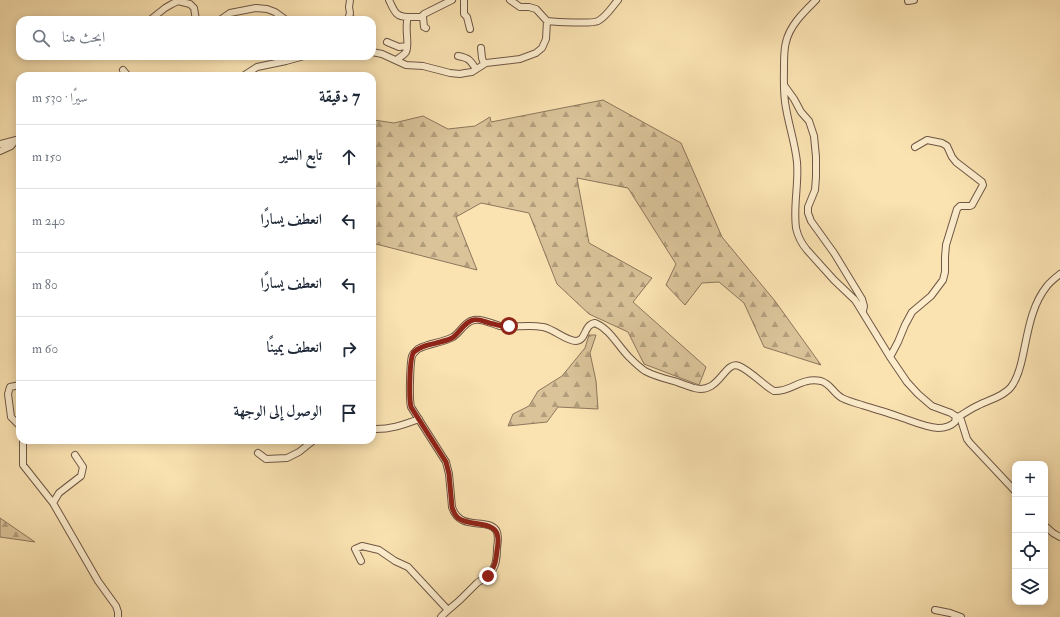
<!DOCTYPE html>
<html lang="ar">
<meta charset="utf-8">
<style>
body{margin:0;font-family:"IM FELL Double Pica",Amiri,serif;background:#f6f6f7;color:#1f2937;direction:rtl}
.controls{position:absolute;right:12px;bottom:12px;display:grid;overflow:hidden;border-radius:8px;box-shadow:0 2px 10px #0003}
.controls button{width:36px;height:36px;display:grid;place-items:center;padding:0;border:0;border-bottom:1px solid #e0e1e3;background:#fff;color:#1f2937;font:20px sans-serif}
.stop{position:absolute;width:12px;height:12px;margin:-9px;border:3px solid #8f2418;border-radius:50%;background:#fff}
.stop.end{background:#8f2418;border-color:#fff;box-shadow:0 1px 4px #0008}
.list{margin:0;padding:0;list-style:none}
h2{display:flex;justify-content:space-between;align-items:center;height:52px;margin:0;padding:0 16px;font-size:17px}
h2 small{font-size:13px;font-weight:400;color:#747a83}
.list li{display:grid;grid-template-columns:26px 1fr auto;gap:12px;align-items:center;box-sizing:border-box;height:64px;padding:0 16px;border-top:1px solid #e0e1e3}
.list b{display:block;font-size:15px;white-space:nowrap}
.list em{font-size:13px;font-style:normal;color:#747a83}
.icon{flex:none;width:22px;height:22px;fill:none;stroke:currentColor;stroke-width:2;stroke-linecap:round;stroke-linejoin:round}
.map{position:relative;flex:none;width:1060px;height:617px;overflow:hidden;direction:ltr}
.search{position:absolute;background:#fff;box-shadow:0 2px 10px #0003;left:16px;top:16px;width:360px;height:44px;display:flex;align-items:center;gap:10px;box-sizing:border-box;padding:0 14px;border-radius:12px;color:#747a83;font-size:15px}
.panel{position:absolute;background:#fff;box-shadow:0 2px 10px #0003;left:16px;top:72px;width:360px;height:372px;border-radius:12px;direction:rtl}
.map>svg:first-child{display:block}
</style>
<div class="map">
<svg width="1060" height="617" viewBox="0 0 1060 617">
<defs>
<pattern id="forest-firs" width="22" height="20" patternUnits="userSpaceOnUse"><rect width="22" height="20" fill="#dac399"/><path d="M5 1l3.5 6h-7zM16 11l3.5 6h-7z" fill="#b29e7c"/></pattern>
</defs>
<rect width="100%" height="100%" fill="#fae2b1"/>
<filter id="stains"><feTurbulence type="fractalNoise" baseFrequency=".005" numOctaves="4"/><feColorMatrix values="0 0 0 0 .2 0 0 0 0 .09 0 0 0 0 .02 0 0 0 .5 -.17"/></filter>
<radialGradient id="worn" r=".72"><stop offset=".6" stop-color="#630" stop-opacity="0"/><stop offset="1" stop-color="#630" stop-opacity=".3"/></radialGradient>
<!-- forest -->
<path fill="url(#forest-firs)" stroke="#8c765d" d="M603,100L681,143L722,237L775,301L821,365L764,347L744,303L719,282L702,283L685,305L666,285L676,264L628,188L577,178L589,243L652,278L633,302L706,367L699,385L644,364L628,332L589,314L557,284L529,213L481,203L456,217L477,270L372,243V118L374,120L394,123L423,116L448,129L475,126L490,117L491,122Z
M589,335H596L590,353L596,381L598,409L558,407L547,422L508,426L513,414L529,406L538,391L562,376L585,348Z
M0,518L35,542L0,537Z"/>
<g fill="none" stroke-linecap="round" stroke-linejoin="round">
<!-- minor casing -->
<g stroke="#6e5745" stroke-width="8">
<path id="minor" d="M350,0L349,7L350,13L349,16L352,19L354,20
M389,0C394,10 395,17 408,17
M464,0V14L467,17L470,29
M510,0L520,7H529L536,9L547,21C556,22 592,24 598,21C606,17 612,7 618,0
M816,0C804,12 790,25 786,42C784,49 784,58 784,66C784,80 783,94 786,108C789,126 795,143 797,162C799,184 793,206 796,228C798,237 801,243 807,250L834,280L855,300L890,357L907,382L918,394L932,406L951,413L961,420L967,439L970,443L1015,491
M908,1L914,0
M421,17H423L424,27L426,28
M150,20L165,8L172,4L178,1L190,4L194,8L196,20
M220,20L230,13L256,8L267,9L275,12L286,20
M387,42L399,47L407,46
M481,48L482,58L484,64
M372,52L382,54L406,65L423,66L450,73L460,74L465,73L472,72L486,63L520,59L536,53L542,48L546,39L547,21
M458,56C469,58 470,60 476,69
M396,60C399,58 404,55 406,52C410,44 404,28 408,17H421L424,14L452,0
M123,70L128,76
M243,76L257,67L286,61L304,56
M784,85L794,99L801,112L809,121L814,136L816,157V177L815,190L808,207V213L811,221L834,253L862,299L864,306L863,311
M0,144L20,139
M0,151L11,146L15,141
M890,357L898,342L905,325L912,312L931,296L943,280L945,272V257L946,245L957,209L960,206H970L972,205L983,185L982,182L956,162L952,157L947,146L942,143L927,140L915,147
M20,385L10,387L8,394L11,417L20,426
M958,417C965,413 972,408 979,405C989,400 1004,396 1011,387C1018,378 1021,365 1023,355C1028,332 1031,306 1047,286C1050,282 1055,278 1060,274
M372,429C389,430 403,425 419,419
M23,440V465L53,503
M258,453L266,459L287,458L299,452L314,440
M75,455L83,467L81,476L59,493L53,503L98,581L116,606L118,612V617
M1045,526L1053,533L1060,537
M361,561L355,549L362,546L379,550L395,561L408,567L448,610
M935,610L950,613L961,617
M441,617C447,610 455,605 462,598C467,593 472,588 477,583C483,579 490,576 493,569C497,563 497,555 497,548C498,542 499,535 496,530C486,517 460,532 452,507L449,474L446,462L411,407C409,399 410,363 412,356C413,353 416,351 418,349C429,343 442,343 453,337C461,332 464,322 474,320C482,318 492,324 500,326C514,328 528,324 543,327C554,329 566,341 576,341C587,340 583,325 595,323C610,329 618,346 629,357C634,362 639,367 645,371C654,376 666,379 677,382C682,384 688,386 694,388C720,395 724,360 739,366C751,371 763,385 774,391C792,392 800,377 821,381C831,384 833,393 842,398C848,401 855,403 862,405C874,409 886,412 897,416C910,420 924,427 938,428C944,428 951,426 955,422L956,416"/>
</g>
<!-- minor -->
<use href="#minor" stroke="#fceccc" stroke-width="6"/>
</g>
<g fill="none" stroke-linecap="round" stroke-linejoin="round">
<!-- route -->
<path stroke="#8f2418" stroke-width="5" d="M488,576C495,568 496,560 497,550C498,545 499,539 497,534C494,521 468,526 458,518C455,515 453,511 452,507L449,474L446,462L411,407C409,399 409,357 414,352C423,343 441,344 452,338C460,333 464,322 473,320C479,318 487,323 494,324C499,326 504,326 509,326"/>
</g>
<rect width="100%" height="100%" filter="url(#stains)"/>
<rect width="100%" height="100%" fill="url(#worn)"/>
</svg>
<div class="controls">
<button>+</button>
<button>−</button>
<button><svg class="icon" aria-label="locate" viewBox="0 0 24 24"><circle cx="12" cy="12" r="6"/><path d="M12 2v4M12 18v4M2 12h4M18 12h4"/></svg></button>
<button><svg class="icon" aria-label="layers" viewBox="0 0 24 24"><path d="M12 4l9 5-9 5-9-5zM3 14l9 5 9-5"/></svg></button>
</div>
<div class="stop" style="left:509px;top:326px"></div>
<div class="stop end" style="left:488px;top:576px"></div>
<div class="search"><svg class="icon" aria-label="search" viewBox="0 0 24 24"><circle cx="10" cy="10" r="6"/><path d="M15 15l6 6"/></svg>ابحث هنا</div>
<section class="panel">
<h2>7 دقيقة<small>سيرًا · 530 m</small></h2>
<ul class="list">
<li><svg class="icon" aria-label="ahead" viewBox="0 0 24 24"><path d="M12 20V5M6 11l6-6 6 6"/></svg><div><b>تابع السير</b></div><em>150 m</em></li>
<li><svg class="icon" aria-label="left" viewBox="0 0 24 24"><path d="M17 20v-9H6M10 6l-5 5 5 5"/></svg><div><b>انعطف يسارًا</b></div><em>240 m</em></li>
<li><svg class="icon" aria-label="left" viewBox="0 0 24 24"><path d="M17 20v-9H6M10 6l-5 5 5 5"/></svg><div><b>انعطف يسارًا</b></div><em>80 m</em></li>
<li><svg class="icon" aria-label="right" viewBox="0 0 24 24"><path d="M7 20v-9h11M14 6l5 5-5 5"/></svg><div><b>انعطف يمينًا</b></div><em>60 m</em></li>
<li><svg class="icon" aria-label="arrive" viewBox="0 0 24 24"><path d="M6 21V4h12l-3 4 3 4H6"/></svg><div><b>الوصول إلى الوجهة</b></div></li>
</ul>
</section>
</div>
